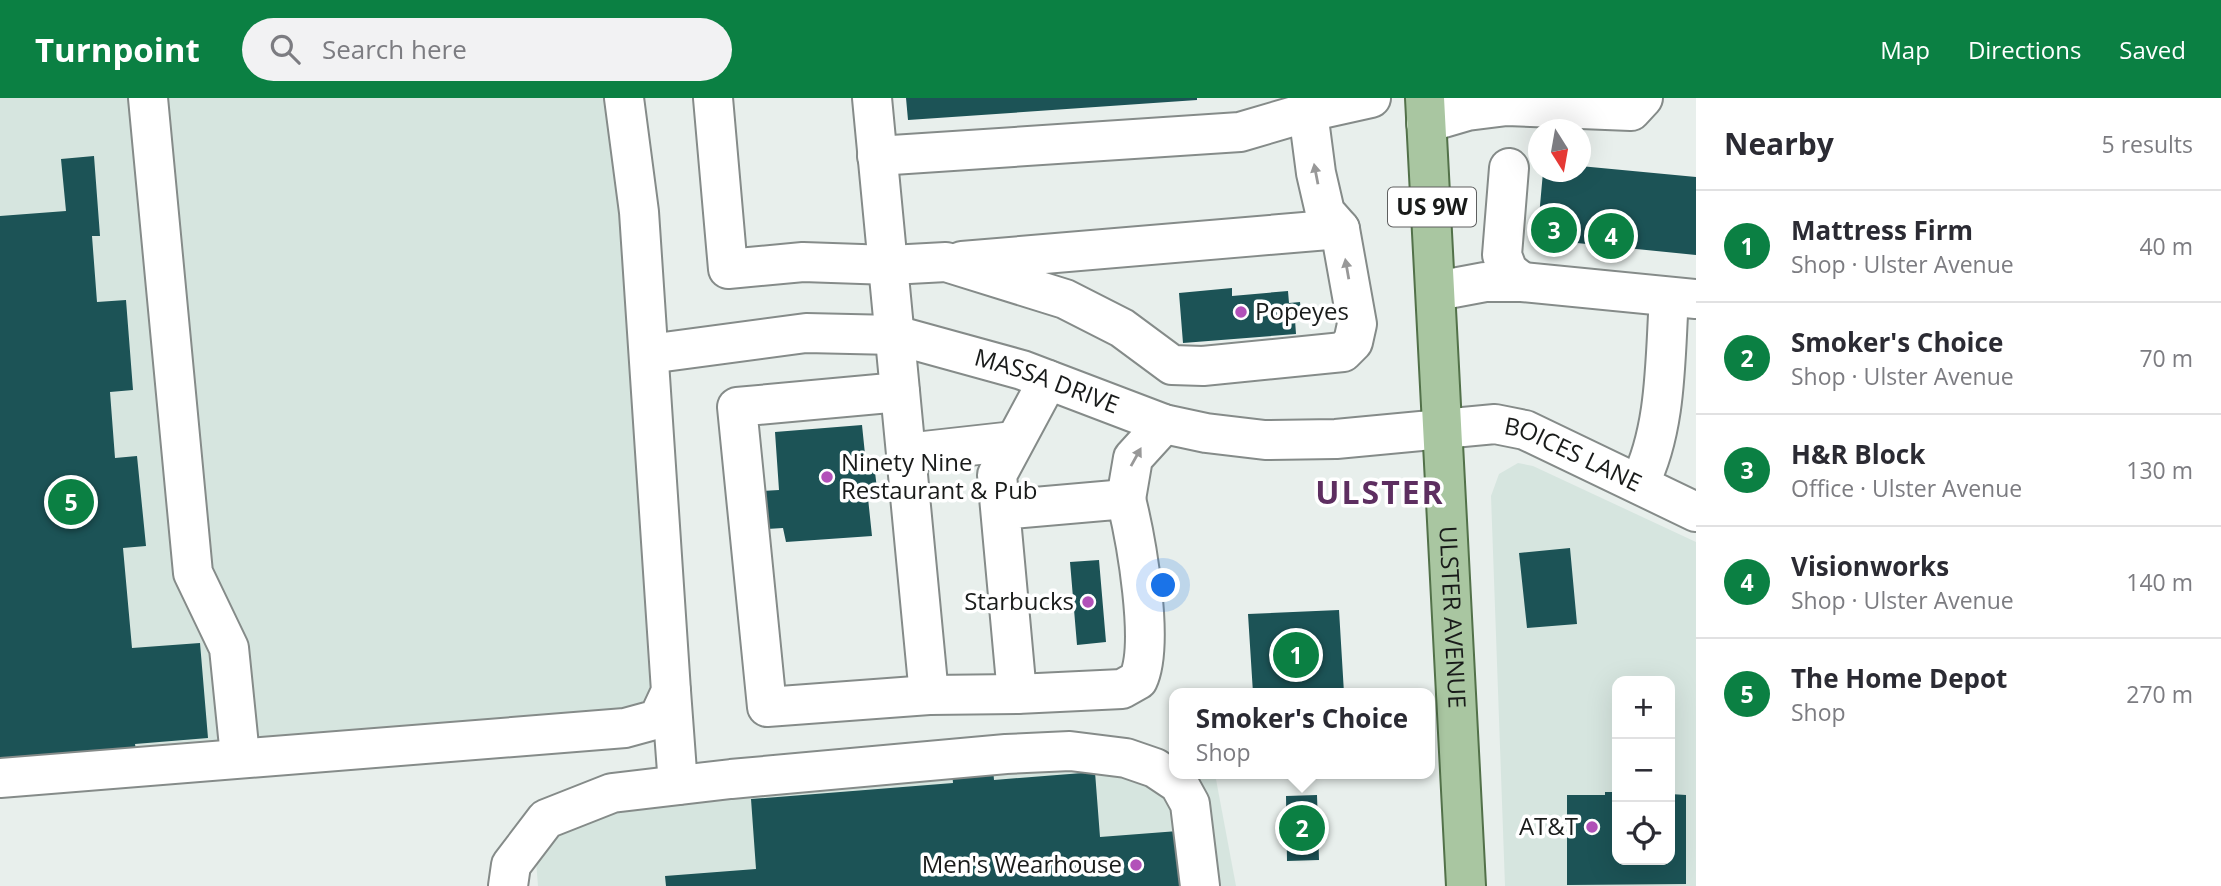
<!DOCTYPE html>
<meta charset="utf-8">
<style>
body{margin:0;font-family:"Open Sans",sans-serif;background:#f2f2f3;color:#2b2b33}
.controls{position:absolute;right:21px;bottom:21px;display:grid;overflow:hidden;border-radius:14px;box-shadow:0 7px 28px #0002}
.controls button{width:63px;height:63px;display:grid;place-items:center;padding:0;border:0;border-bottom:2px solid #e1e1e2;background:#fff;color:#2b2b33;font:35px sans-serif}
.compass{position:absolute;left:1528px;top:21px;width:63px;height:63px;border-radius:50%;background:#fff;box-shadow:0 7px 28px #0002;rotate:169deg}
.you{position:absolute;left:1164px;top:488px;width:24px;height:24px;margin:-18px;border:5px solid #fff;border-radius:50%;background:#1a73e8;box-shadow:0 0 0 10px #1a73e833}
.badge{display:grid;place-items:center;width:46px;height:46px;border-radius:50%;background:#0b8043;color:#fff;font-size:23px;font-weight:700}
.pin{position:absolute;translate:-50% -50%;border:4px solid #fff;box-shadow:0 2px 7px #0006}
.popup{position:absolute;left:1169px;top:590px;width:266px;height:91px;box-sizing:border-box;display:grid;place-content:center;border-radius:14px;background:#fff;filter:drop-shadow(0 2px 5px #0005);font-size:23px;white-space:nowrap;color:#7c7c81}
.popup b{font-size:26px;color:#2b2b33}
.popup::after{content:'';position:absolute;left:50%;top:100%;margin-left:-14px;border:14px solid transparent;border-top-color:#fff}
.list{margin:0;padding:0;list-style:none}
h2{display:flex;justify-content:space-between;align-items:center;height:91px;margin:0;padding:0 28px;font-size:30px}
h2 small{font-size:23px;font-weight:400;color:#7c7c81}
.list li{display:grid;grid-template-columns:46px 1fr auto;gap:21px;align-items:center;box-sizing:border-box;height:112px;padding:0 28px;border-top:2px solid #e1e1e2}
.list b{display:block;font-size:26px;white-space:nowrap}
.list p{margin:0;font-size:23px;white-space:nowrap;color:#7c7c81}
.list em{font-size:23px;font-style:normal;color:#7c7c81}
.icon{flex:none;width:38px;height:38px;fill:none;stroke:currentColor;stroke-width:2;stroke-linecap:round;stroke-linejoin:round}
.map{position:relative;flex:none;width:1696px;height:788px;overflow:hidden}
header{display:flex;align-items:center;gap:42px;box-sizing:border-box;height:98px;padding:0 35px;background:#0b8043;color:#fff}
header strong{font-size:33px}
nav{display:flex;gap:38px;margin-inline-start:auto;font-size:24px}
.search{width:490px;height:63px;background:#f2f2f3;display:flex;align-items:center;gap:18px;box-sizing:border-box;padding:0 24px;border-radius:38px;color:#7c7c81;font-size:26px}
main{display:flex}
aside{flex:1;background:#fff}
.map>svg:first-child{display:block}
</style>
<header>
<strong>Turnpoint</strong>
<div class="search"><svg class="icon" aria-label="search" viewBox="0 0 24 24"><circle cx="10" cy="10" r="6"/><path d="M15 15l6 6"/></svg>Search here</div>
<nav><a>Map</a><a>Directions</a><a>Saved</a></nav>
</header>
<main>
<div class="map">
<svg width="1696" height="788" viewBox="0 0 1696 788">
<rect width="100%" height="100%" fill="#e8efec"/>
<!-- built -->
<path fill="#d6e5df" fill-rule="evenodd" d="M0,0H624L658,621L0,680Z
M1518,365L1533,368L1696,444V788H1505L1491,398L1499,376ZM1617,583H1670V762H1617Z
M1174,656V676H1215L1236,788H538L533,725L577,702Z"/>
<!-- building -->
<path fill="#1c5356" d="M906,0H1197V2L908,22Z
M94,58L100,138H92L97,204L126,202L133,292L110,294L115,360L137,358L146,448L123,450L132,550L200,545L208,640L135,646L136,652L0,662V118L66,113L61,61Z
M1580,68L1696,79V157L1537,141L1543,74H1580Z
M1232,190V198L1288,193L1289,205L1300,204L1302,222H1295L1296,236L1183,245L1179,195Z
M862,327L866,366H874L878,399L868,400L872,438L786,444L783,430L767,431L760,393L779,392L775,334Z
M1570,450L1577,526L1527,530L1519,455Z
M1099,462L1106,544L1077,547L1070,464Z
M1339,512L1344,595H1253L1248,516Z
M993,670L994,682L1095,674L1100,739L1178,733L1182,788H666L665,778L756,771L751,701L953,685L952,673Z
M1605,694H1617V762H1670V696L1686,697V786L1567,787V697H1605Z
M1317,697L1319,762L1287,763L1286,698Z"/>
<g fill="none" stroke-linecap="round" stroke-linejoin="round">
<!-- minor casing -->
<g stroke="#858b89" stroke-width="42">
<g id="minor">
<path d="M148,0L193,475L229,550L240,658"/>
<path d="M713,0L728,171L803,164L890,167L946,164L1065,201L1122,230L1172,267L1203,268L1343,254L1353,244L1357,226L1340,131L1325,114L1316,75L1308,14L1371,0"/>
<path d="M872,0L929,597"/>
<path d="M1426,25L1467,13L1507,8L1631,13L1643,0"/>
<path d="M877,58L1240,34L1308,14L1321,0"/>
<path d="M1509,70L1502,157L1508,173L1522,184"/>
<path d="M962,163L1340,131"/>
<path d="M1437,193L1485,184H1522L1696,201"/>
<path id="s1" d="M649,256L806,235L895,237L1022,272L1164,326L1206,335L1265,342L1336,341L1495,326L1525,332L1696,414"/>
<path d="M900,294L737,309L767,609L929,597L1017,596"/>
<path d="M906,355L1014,343"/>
<path d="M1639,386C1667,331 1665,260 1669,199"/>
<path d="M1126,401L1133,360L1164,326"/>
<path d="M1001,412L1126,401C1136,441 1155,546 1138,582L1122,591L1017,596L997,377L1048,282"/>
<path d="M671,593L678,687"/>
<path d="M0,680L625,630L658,621L671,593L639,114L624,0"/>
<path d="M508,788L511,767L546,721L612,695L731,681L1006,656L1070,653L1126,660L1155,670L1179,686L1190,706L1200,788"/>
</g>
</g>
<!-- major casing -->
<g stroke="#527149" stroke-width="42">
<g id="major">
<path id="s2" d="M1425,0L1466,788"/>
</g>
</g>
<!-- minor -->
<use href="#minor" stroke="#fff" stroke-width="38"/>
<!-- major -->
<use href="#major" stroke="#a9c6a1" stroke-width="38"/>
</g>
<!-- one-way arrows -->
<defs><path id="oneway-solid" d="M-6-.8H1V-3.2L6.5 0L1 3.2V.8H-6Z" transform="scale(1.75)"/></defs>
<g fill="#989898">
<use href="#oneway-solid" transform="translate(1316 76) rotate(-101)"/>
<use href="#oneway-solid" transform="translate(1347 171) rotate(-100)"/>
<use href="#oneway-solid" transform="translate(1136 359) rotate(-61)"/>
</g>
<!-- markers -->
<g fill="#b251b9" stroke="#fff" stroke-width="2.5">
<circle cx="1241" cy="214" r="7"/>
<circle cx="827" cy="379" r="7"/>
<circle cx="1088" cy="504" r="7"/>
<circle cx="1592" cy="729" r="7"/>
<circle cx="1136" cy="767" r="7"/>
</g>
<g text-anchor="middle" stroke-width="7" stroke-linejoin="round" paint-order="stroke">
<!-- shield labels -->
<rect fill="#fff" stroke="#5e5f5f" stroke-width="2" x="1388" y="89.5" width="88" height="39" rx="5"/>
<g font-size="23" font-weight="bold" fill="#191b1a">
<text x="1432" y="117">US 9W</text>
</g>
<!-- poi labels -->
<g font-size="24" fill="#191b1a" stroke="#fff" text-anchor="end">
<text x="1255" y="222" text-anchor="start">Popeyes</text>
<text x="841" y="373" text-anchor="start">Ninety Nine<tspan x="841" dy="28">Restaurant &amp; Pub</tspan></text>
<text x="1074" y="512">Starbucks</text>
<text x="1578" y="737">AT&amp;T</text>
<text x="1122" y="775">Men's Wearhouse</text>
</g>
<!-- street labels -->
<g font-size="24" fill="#191b1a" stroke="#fff">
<text dy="8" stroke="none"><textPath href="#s1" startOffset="406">MASSA DRIVE</textPath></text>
<text dy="8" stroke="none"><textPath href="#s1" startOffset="948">BOICES LANE</textPath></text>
<text dy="8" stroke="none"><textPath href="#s2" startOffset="520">ULSTER AVENUE</textPath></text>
</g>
<!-- district labels -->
<g font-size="32" font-weight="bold" letter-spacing="2" fill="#5d2e60" stroke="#fff">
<text x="1380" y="406">ULSTER</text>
</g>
</g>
</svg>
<div class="controls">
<button>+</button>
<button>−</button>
<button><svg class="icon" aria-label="locate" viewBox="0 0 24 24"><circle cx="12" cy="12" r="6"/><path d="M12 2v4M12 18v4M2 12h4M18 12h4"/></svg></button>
</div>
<svg class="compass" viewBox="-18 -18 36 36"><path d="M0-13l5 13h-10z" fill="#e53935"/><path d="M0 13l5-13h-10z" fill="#7c7c81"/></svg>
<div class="you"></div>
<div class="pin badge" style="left:1296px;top:557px">1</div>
<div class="pin badge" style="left:1302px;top:730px">2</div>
<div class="popup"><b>Smoker's Choice</b>Shop</div>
<div class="pin badge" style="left:1554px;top:132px">3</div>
<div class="pin badge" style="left:1611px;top:138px">4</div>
<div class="pin badge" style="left:71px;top:404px">5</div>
</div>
<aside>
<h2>Nearby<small>5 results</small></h2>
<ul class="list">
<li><span class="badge">1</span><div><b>Mattress Firm</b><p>Shop · Ulster Avenue</p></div><em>40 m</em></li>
<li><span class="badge">2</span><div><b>Smoker's Choice</b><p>Shop · Ulster Avenue</p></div><em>70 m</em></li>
<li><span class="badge">3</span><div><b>H&amp;R Block</b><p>Office · Ulster Avenue</p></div><em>130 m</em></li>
<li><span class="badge">4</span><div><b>Visionworks</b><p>Shop · Ulster Avenue</p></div><em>140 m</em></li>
<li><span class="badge">5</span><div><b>The Home Depot</b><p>Shop</p></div><em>270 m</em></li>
</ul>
</aside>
</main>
